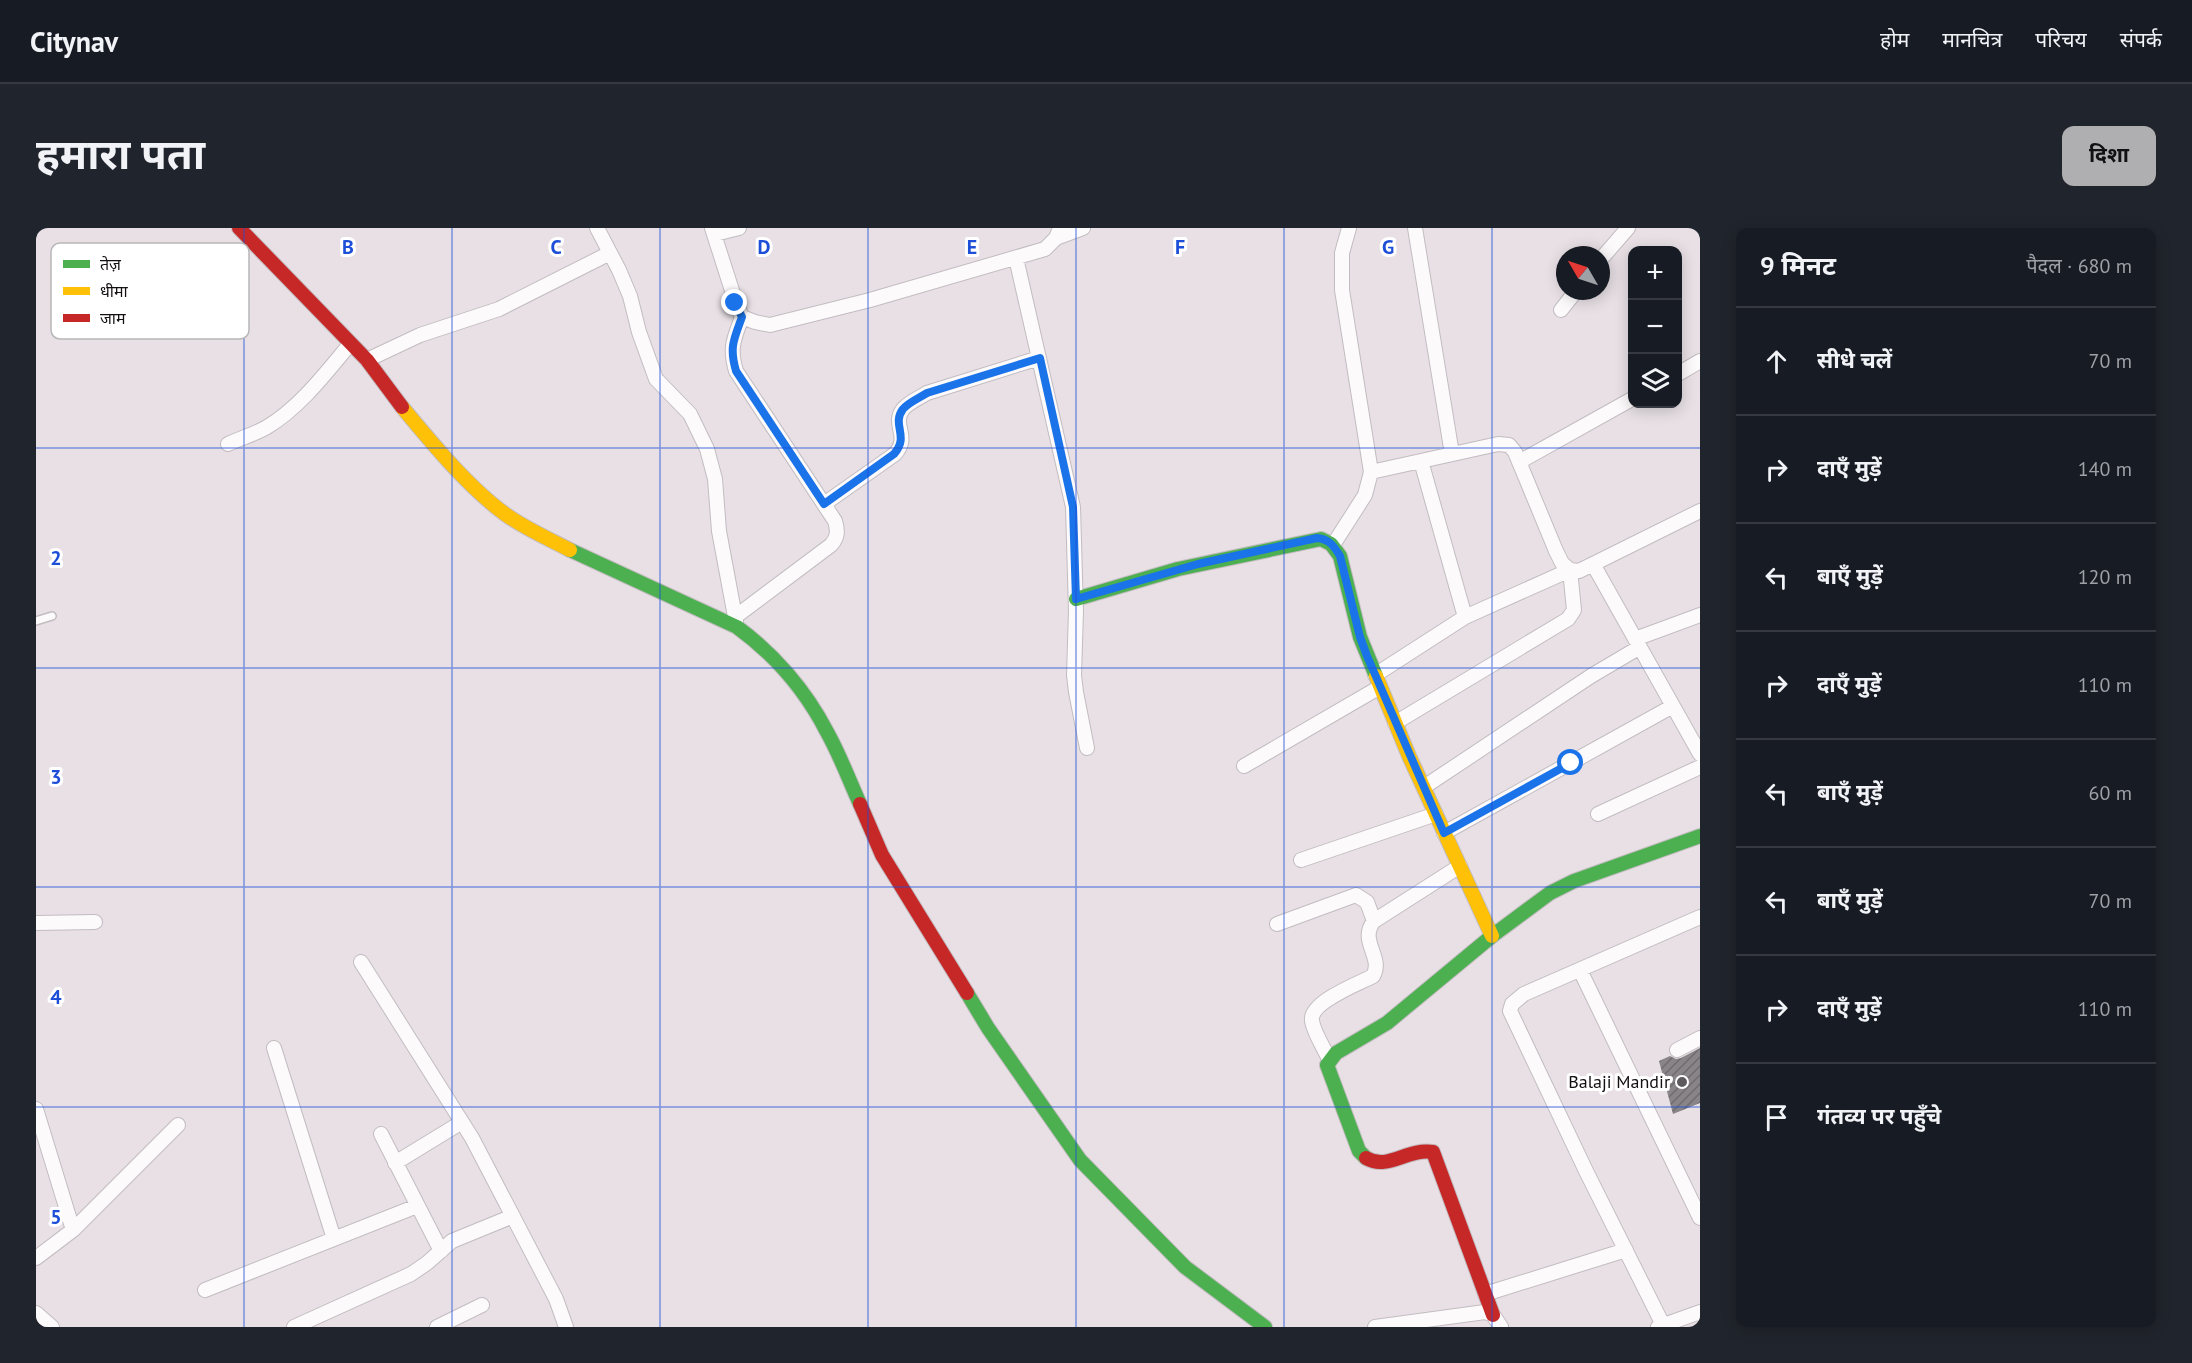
<!DOCTYPE html>
<html lang="hi">
<meta charset="utf-8">
<style>
body{margin:0;font-family:"PT Sans","Noto Sans Devanagari",sans-serif;background:#20242c;color:#f1f3f6}
.controls{position:absolute;right:18px;top:18px;display:grid;overflow:hidden;border-radius:12px;box-shadow:0 3px 15px #0003}
.controls button{width:54px;height:54px;display:grid;place-items:center;padding:0;border:0;border-bottom:2px solid #363941;background:#171b24;color:#f1f3f6;font:30px sans-serif}
.compass{position:absolute;left:1520px;top:18px;width:54px;height:54px;border-radius:50%;background:#171b24;box-shadow:0 3px 15px #0003;rotate:309deg}
.stop{position:absolute;width:18px;height:18px;margin:-14px;border:4px solid #1a73e8;border-radius:50%;background:#fff}
.stop.end{background:#1a73e8;border-color:#fff;box-shadow:0 2px 6px #0008}
.list{margin:0;padding:0;list-style:none}
h2{display:flex;justify-content:space-between;align-items:center;height:78px;margin:0;padding:0 24px;font-size:26px}
h2 small{font-size:20px;font-weight:400;color:#9ea1a6}
.list li{display:grid;grid-template-columns:39px 1fr auto;gap:18px;align-items:center;box-sizing:border-box;height:108px;padding:0 24px;border-top:2px solid #363941}
.list b{display:block;font-size:22px;white-space:nowrap}
.list em{font-size:20px;font-style:normal;color:#9ea1a6}
.icon{flex:none;width:33px;height:33px;fill:none;stroke:currentColor;stroke-width:2;stroke-linecap:round;stroke-linejoin:round}
.map{position:relative;flex:none;width:1664px;height:1099px;overflow:hidden;border-radius:12px}
header{display:flex;align-items:center;gap:36px;box-sizing:border-box;height:84px;padding:0 30px;background:#171b24;border-bottom:2px solid #363941}
header strong{font-size:28px}
nav{display:flex;gap:33px;margin-inline-start:auto;font-size:21px}
.intro{display:flex;align-items:center;justify-content:space-between;box-sizing:border-box;height:144px;padding:0 36px}
h1{margin:0;font-size:42px}
.button{padding:15px 27px;border-radius:12px;background:#afaeb1;color:#111;font-size:21px;font-weight:700}
main{display:flex;gap:36px;padding:0 36px}
aside{flex:1;background:#171b24;border-radius:12px;box-shadow:0 3px 15px #0003}
.map>svg:first-child{display:block}
</style>
<header>
<strong>Citynav</strong>
<nav><a>होम</a><a>मानचित्र</a><a>परिचय</a><a>संपर्क</a></nav>
</header>
<div class="intro"><h1>हमारा पता</h1><a class="button">दिशा</a></div>
<main>
<div class="map">
<svg width="1664" height="1099" viewBox="0 0 1664 1099">
<defs>
<pattern id="building-hatch" width="6" height="6" patternUnits="userSpaceOnUse" patternTransform="scale(1.5)"><rect width="6" height="6" fill="#898488"/><path d="M-1 1l2-2M0 6l6-6M5 7l2-2" fill="none" stroke="#6f6b6e"/></pattern>
</defs>
<rect width="100%" height="100%" fill="#e8e0e5"/>
<!-- building -->
<path fill="url(#building-hatch)" d="M1664,820V875L1637,886L1623,833L1634,828L1640,831L1645,830Z"/>
<g fill="none" stroke-linecap="round" stroke-linejoin="round">
<!-- lane casing -->
<g stroke="#c2bcc0" stroke-width="10">
<path id="lane" d="M0,393L16,388"/>
</g>
<!-- street casing -->
<g stroke="#c2bcc0" stroke-width="16">
<path id="street" d="M561,0L583,42L594,68L603,104L620,151L654,186L671,221L679,251L683,303L700,394
M676,0L700,75L706,89C698,111 693,119 700,143L799,293C802,303 802,309 795,317L699,389
M1379,0L1416,226
M679,6L703,0
M1020,10L1047,0
M980,30L1037,279L1040,383L1038,447L1040,464L1051,520
M1565,31L1592,0
M1525,82L1540,63
M706,89L719,94L734,97L834,72L1009,21L1020,10L1024,0
M331,132L384,107L463,81L574,25
M1642,146L1664,133
M192,216C205,210 219,206 231,199C264,179 289,146 314,116
M1385,233L1429,389
M1483,234L1596,171
M1335,244L1462,216L1473,217L1479,224L1520,323L1526,335L1534,342L1543,343L1664,283
M788,276L859,226C875,208 855,197 867,181C873,174 883,170 891,165L1003,130
M1297,317L1329,267L1335,244L1306,62V25L1313,0
M1557,336L1664,526
M1599,411L1664,387
M1339,447L1429,389L1534,342L1538,382L1532,391L1359,495
M1208,538L1344,459
M1388,559L1555,448L1604,419
M1562,586L1664,539
M1408,605L1637,478
M1265,632L1400,586
M0,695L59,694
M1241,696L1320,667L1331,674L1338,693
M325,734L436,910L520,1071L530,1099
M1544,742L1664,990
M238,820L298,1011
M1641,822L1664,810
M1293,831C1288,820 1278,805 1276,793C1273,774 1322,756 1337,748C1348,729 1322,713 1338,693L1424,638
M0,881L37,1002
M345,906L405,1023
M359,935L426,894
M0,1030L37,1002L142,897
M169,1062L381,978
M1449,1066L1590,1022
M0,1085L16,1099
M1627,1097L1550,943L1474,783L1476,776L1488,766L1664,689
M258,1099L375,1046L391,1035L416,1013L477,988
M401,1099L446,1077
M1339,1099L1449,1084L1457,1087L1465,1099
M1622,1099L1664,1084"/>
</g>
<!-- fast casing -->
<g stroke="#c2bcc0" stroke-width="16">
<path id="fast" d="M534,322L701,399C738,426 770,463 791,504C804,527 813,552 824,576
M1040,371L1142,341L1285,311L1295,316L1304,328L1324,409L1340,448
M931,765L952,800L1044,932L1149,1039L1229,1099
M1330,930L1323,923L1291,837L1300,825L1351,795L1456,708L1514,665L1538,653L1664,608"/>
</g>
<!-- slow casing -->
<g stroke="#c2bcc0" stroke-width="16">
<path id="slow" d="M366,179C395,214 432,259 469,286C488,300 513,311 534,322
M1340,448L1373,528L1456,708"/>
</g>
<!-- jam casing -->
<g stroke="#c2bcc0" stroke-width="16">
<path id="jam" d="M203,0L331,132L366,179
M824,576L846,627L931,765
M1330,930C1352,943 1371,920 1397,924L1457,1087"/>
</g>
<!-- lane -->
<use href="#lane" stroke="#fcfafb" stroke-width="7"/>
<!-- street -->
<use href="#street" stroke="#fcfafb" stroke-width="14"/>
<!-- fast -->
<use href="#fast" stroke="#4caf50" stroke-width="14"/>
<!-- slow -->
<use href="#slow" stroke="#ffc107" stroke-width="14"/>
<!-- jam -->
<use href="#jam" stroke="#c62828" stroke-width="14"/>
</g>
<g fill="none" stroke-linecap="round" stroke-linejoin="round">
<!-- route -->
<path stroke="#1a73e8" stroke-width="8" d="M699,75L706,89C698,111 693,119 700,143L788,276L858,226C874,208 855,197 867,181C873,174 883,170 891,165L1004,130L1037,279L1040,371L1162,336L1281,310C1293,311 1298,318 1304,328L1324,409L1331,428L1408,605L1535,535"/>
</g>
<!-- grid -->
<path fill="none" stroke="#1d4ed8" stroke-width="1.5" stroke-opacity="0.55" d="M208,0V1099M416,0V1099M624,0V1099M832,0V1099M1040,0V1099M1248,0V1099M1456,0V1099M0,220H1664M0,440H1664M0,659H1664M0,879H1664"/>
<!-- markers -->
<circle fill="#5e595c" stroke="#fff" stroke-width="2" cx="1646" cy="854" r="6"/>
<g text-anchor="middle" stroke-width="6" stroke-linejoin="round" paint-order="stroke">
<!-- poi labels -->
<g font-size="18" fill="#141012" stroke="#fff" text-anchor="end">
<text x="1634" y="860">Balaji Mandir</text>
</g>
</g>
<!-- legend -->
<rect x="15" y="15" width="198" height="96" rx="9" fill="#fff" stroke="#b8b7b8" stroke-width="1.5"/>
<rect x="27" y="32" width="27" height="8" fill="#4caf50"/>
<rect x="27" y="59" width="27" height="8" fill="#ffc107"/>
<rect x="27" y="86" width="27" height="8" fill="#c62828"/>
<g font-size="16" fill="#141012">
<text x="64" y="42">तेज़</text>
<text x="64" y="69">धीमा</text>
<text x="64" y="96">जाम</text>
</g>
<g font-size="20" text-anchor="middle" font-weight="bold" fill="#1d4ed8" stroke="#fff" stroke-width="6" stroke-linejoin="round" paint-order="stroke">
<text x="312" y="26">B</text>
<text x="520" y="26">C</text>
<text x="728" y="26">D</text>
<text x="936" y="26">E</text>
<text x="1144" y="26">F</text>
<text x="1352" y="26">G</text>
<text x="20" y="337">2</text>
<text x="20" y="556">3</text>
<text x="20" y="776">4</text>
<text x="20" y="996">5</text>
</g>
</svg>
<div class="controls">
<button>+</button>
<button>−</button>
<button><svg class="icon" aria-label="layers" viewBox="0 0 24 24"><path d="M12 4l9 5-9 5-9-5zM3 14l9 5 9-5"/></svg></button>
</div>
<svg class="compass" viewBox="-18 -18 36 36"><path d="M0-13l5 13h-10z" fill="#e53935"/><path d="M0 13l5-13h-10z" fill="#9ea1a6"/></svg>
<div class="stop" style="left:1535px;top:535px"></div>
<div class="stop end" style="left:699px;top:75px"></div>
</div>
<aside>
<h2>9 मिनट<small>पैदल · 680 m</small></h2>
<ul class="list">
<li><svg class="icon" aria-label="ahead" viewBox="0 0 24 24"><path d="M12 20V5M6 11l6-6 6 6"/></svg><div><b>सीधे चलें</b></div><em>70 m</em></li>
<li><svg class="icon" aria-label="right" viewBox="0 0 24 24"><path d="M7 20v-9h11M14 6l5 5-5 5"/></svg><div><b>दाएँ मुड़ें</b></div><em>140 m</em></li>
<li><svg class="icon" aria-label="left" viewBox="0 0 24 24"><path d="M17 20v-9H6M10 6l-5 5 5 5"/></svg><div><b>बाएँ मुड़ें</b></div><em>120 m</em></li>
<li><svg class="icon" aria-label="right" viewBox="0 0 24 24"><path d="M7 20v-9h11M14 6l5 5-5 5"/></svg><div><b>दाएँ मुड़ें</b></div><em>110 m</em></li>
<li><svg class="icon" aria-label="left" viewBox="0 0 24 24"><path d="M17 20v-9H6M10 6l-5 5 5 5"/></svg><div><b>बाएँ मुड़ें</b></div><em>60 m</em></li>
<li><svg class="icon" aria-label="left" viewBox="0 0 24 24"><path d="M17 20v-9H6M10 6l-5 5 5 5"/></svg><div><b>बाएँ मुड़ें</b></div><em>70 m</em></li>
<li><svg class="icon" aria-label="right" viewBox="0 0 24 24"><path d="M7 20v-9h11M14 6l5 5-5 5"/></svg><div><b>दाएँ मुड़ें</b></div><em>110 m</em></li>
<li><svg class="icon" aria-label="arrive" viewBox="0 0 24 24"><path d="M6 21V4h12l-3 4 3 4H6"/></svg><div><b>गंतव्य पर पहुँचे</b></div></li>
</ul>
</aside>
</main>
